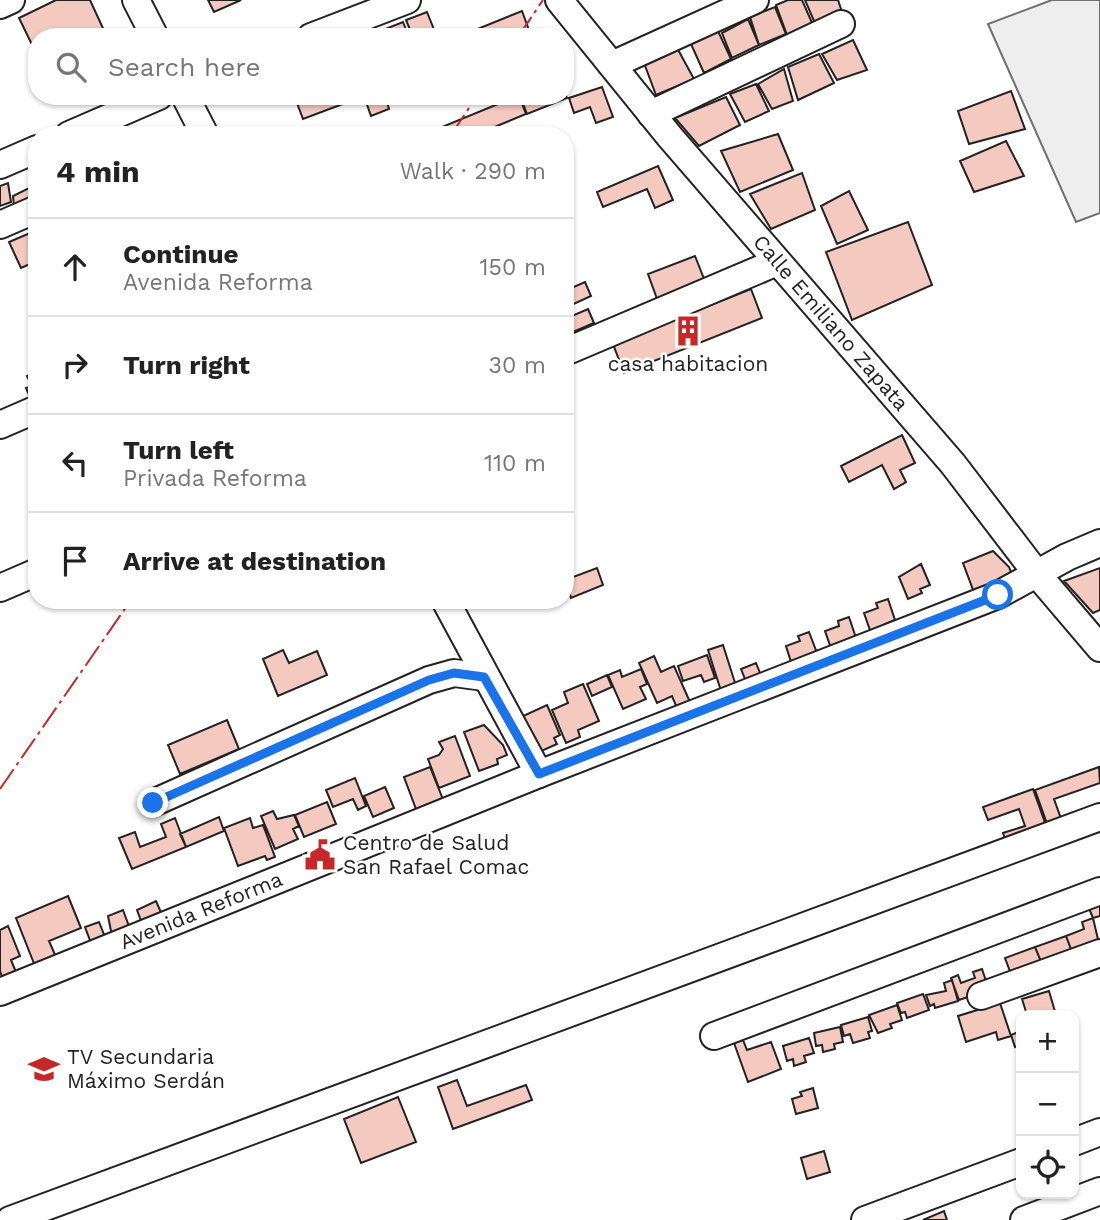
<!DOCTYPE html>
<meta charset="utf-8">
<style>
body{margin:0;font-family:"Work Sans",sans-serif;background:#f6f6f6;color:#222}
.controls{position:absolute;right:21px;bottom:21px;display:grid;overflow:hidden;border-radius:14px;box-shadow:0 2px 5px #0004}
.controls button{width:63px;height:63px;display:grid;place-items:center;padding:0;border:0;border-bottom:2px solid #e0e0e0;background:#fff;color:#222;font:35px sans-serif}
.stop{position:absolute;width:21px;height:21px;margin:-16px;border:5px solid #1a73e8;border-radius:50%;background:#fff}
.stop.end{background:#1a73e8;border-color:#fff;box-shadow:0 2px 7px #0008}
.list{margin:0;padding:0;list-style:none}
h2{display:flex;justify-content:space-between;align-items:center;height:91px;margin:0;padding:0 28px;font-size:30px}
h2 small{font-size:23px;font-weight:400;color:#767676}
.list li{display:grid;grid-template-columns:46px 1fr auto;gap:21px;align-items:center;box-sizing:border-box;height:98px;padding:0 28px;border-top:2px solid #e0e0e0}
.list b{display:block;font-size:26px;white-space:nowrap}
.list p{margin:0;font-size:23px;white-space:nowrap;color:#767676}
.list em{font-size:23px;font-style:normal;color:#767676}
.icon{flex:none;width:38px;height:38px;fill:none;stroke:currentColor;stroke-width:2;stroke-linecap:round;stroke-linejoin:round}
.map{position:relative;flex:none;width:1100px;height:1220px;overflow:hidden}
.search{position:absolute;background:#fff;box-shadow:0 2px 5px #0004;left:28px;top:28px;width:546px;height:77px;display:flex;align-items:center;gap:18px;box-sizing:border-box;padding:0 24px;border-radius:28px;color:#767676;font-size:26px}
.panel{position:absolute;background:#fff;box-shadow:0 2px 5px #0004;left:28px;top:126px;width:546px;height:483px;border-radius:28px}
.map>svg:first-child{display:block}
</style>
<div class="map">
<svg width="1100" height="1220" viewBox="0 0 1100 1220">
<rect width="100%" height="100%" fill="#fff"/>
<!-- green -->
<path fill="#eee" stroke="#6f6f6f" stroke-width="2" d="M1052,0H1100V213L1076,222L988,24Z"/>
<!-- building -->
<path fill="#f3c9c0" stroke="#222" stroke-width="2" d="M56,0H90L107,37H37V55L19,18Z
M208,0H241L214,12Z
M788,0H802L813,25L787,35L776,5Z
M805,0H838L843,15L817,28Z
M775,7L786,34L759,45L750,17Z
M522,11L530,33L520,37H515L513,31L498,37H466L465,34Z
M427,12L437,37H413L406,20Z
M748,19L759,45L732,58L722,33Z
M403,22L409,37H382L380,31Z
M718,31L731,59L704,73L691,44Z
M853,40L867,70L837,80L822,54Z
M676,46L694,79L656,95L644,63Z
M819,54L834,83L798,100L788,67Z
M784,69L793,101L772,109L758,84Z
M756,84L769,111L745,122L730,94Z
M602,87L613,117L596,123L590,107L574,113L569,98Z
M1011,91L1025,129L969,144L958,111Z
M565,94L567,98L527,114L520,96Z
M317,96H364L303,119L297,103Z
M364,96H385L389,109L371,116Z
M501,96H519L526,114L475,135H445L442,127L503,102Z
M726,97L740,125L699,146L675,118Z
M778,134L793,170L740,192L721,151Z
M1006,141L1024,176L974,192L960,161Z
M658,166L673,200L655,208L647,189L603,207L597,192Z
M802,173L815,210L771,229L750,194Z
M8,183L11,202L0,206V186Z
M31,187L37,201L15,216L13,196Z
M849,191L868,230L837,244L821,206Z
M908,222L932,285L852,320L826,252Z
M37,230V261L21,268L9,242Z
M695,256L708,289L660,307L648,274Z
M585,282L591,296L565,308V285L567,290Z
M751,289L762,318L624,373L613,344Z
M588,309L594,323L573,332L567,318Z
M37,372V404L34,406L26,388L32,386L27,376Z
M902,435L915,463L900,470L906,482L894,489L882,465L849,482L841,466Z
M993,551L1009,567L1014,580L975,595L963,563Z
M921,564L930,585L920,589L922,593L908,599L899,577Z
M597,568L603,585L571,598L565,580Z
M1100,568V610L1093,613L1064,581Z
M888,599L895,620L885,624L886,628L871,633L864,613L878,608L876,603Z
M849,617L856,638L832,651L825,631L839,626L838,621Z
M809,632L817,653L792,665L786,646L800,641L798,636Z
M723,645L737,689L722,694L708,650Z
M283,650L289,663L317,651L327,675L278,696L263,659Z
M707,655L715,678L704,682L701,675L683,681L678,666Z
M654,656L661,672L674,666L690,702L677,708L672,696L657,703L639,663Z
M756,663L762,678L747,684L741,669Z
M641,669L647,684L640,687L646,699L623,709L608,675L620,670L622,677Z
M607,675L612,687L592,696L587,684Z
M583,684L599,721L578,730L580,737L566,743L552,710L568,703L564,692Z
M547,705L560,735L554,738L557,744L537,753L521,717Z
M227,720L239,749L180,774L168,745Z
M484,725L503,745L507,755L497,759L498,764L479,771L464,732Z
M455,736L470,776L439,788L428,759L439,755L443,749L439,742Z
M430,767L446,807L419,817L404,777Z
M1099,767L1100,783L1054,799L1064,827L1050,832L1035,790Z
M355,778L366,806L358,810L353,799L333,807L326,790Z
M385,787L394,808L373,817L364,796Z
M1033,789L1049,834L1008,848L1003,833L1025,826L1019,809L988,820L983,807Z
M327,802L336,824L304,837L295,815Z
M273,811L277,819L294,815L299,826L293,829L298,839L275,849L261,816Z
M219,817L224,831L186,847L180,834Z
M175,818L186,847L132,869L119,838L135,832L140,847L166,837L161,824Z
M250,818L253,828L263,825L275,857L267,860L265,856L238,866L224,828Z
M68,896L81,928L49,941L56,957L35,966L16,918Z
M156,901L163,917L143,926L137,910Z
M1100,902V916L1093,918L1088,906Z
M123,910L130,929L112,936L108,916Z
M1093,918L1100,948L1074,957L1066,936L1084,929L1082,922Z
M99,922L105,937L91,943L85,927Z
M8,926L20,956L11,960L18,977L4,982L0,971V930Z
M1066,936L1074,957L1044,969L1035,947Z
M1035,947L1044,969L1014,982L1005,958Z
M982,969L989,990L959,1000L951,978L958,975L961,983L975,978L973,972Z
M952,980L958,1001L935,1008L934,1004L930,1006L926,995L946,991L944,983Z
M1049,991L1056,1015H1027L1022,999Z
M923,994L929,1010L907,1018L905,1012L901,1013L897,1003Z
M1000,1003L1011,1036L998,1040L996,1032L966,1042L958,1016Z
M897,1005L902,1020L890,1024L892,1028L878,1033L869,1015Z
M868,1017L872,1031L868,1032L870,1038L853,1043L850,1034L844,1036L841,1025Z
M840,1027L843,1042L834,1044L835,1049L823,1052L822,1045L816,1046L814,1033Z
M1021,1031V1044L1015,1047L1011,1035Z
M809,1038L814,1053L804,1056L806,1062L794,1066L793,1059L787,1061L783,1046Z
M743,1040L747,1050L771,1042L781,1069L748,1082L734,1043Z
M457,1080L467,1106L526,1085L532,1100L453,1129L438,1087Z
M813,1088L818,1108L796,1114L792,1099L802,1096L800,1092Z
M398,1097L416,1142L361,1163L344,1119Z
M824,1151L830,1172L807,1179L801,1158Z
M944,1211L947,1220H923Z"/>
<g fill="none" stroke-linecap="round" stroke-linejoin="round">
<!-- minor casing -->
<g stroke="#222" stroke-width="30">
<g id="minor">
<path d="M136,0L155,37"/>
<path id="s1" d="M559,0L670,137L953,464L1037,574L1100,648"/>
<path d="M0,5L11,0"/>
<path d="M311,37L407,0"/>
<path d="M612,65L755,0"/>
<path d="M185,96L205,135"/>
<path d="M651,114L841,24"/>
<path d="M69,135L159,96"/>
<path d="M0,165L37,149"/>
<path d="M0,225L37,209"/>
<path d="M565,352L777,262"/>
<path d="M0,425L37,409"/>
<path d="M0,588L37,572"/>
<path d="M445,600L539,774"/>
<path d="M153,803L429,680L454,673L484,677"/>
<path id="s2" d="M0,992L539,774L998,595L1067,557L1100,543"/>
<path d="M981,996L1100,953"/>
<path d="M714,1036L1100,891"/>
<path d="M1074,1142L1100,1132"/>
<path d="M10,1220L1100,817"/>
<path d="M865,1220L1021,1162"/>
<path d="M1024,1220L1100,1191"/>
</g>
</g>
<!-- minor -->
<use href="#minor" stroke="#fff" stroke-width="26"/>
<!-- power -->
<path stroke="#c62828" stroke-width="2" stroke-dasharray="24 5 3.5 5" stroke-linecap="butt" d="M518,37L543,0
M451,135L477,96
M0,789L131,600"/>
</g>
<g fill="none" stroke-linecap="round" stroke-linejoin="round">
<!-- route -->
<path stroke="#1a73e8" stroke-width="9" d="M153,803L429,680L454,673L484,677L539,774L998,595"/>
</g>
<!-- icons -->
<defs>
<g id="building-bare" transform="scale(2.415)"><path d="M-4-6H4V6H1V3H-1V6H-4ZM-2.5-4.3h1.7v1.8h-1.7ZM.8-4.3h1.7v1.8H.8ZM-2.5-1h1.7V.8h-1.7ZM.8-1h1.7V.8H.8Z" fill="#c62828" stroke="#fff" stroke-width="2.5" paint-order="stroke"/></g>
<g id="civic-bare" transform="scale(2.415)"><path d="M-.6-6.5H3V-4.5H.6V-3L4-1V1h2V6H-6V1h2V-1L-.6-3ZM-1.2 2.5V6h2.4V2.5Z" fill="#c62828" stroke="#fff" stroke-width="2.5" paint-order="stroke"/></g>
<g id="school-bare" transform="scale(2.415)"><path d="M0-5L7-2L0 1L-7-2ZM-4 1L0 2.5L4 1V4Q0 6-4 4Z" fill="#c62828" stroke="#fff" stroke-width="2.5" paint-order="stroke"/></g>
</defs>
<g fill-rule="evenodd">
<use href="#building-bare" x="688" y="331"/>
<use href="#civic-bare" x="320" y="855"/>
<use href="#school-bare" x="44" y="1069"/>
</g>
<g text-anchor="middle" stroke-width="5" stroke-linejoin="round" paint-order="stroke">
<!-- street labels -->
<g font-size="21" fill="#222" stroke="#fff">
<text dy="7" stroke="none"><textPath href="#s1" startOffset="422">Calle Emiliano Zapata</textPath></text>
<text dy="7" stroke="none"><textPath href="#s2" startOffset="217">Avenida Reforma</textPath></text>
</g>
<!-- poi labels -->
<g font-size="21" fill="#222" stroke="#fff" text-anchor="start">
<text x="688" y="371" text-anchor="middle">casa habitacion</text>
<text x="343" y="850">Centro de Salud<tspan x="343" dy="24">San Rafael Comac</tspan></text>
<text x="67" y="1064">TV Secundaria<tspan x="67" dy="24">Máximo Serdán</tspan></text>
</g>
</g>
</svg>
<div class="controls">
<button>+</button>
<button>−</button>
<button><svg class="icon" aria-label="locate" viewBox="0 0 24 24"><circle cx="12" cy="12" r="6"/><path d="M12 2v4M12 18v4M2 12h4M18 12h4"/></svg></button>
</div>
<div class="stop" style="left:998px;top:595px"></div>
<div class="stop end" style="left:153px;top:803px"></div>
<div class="search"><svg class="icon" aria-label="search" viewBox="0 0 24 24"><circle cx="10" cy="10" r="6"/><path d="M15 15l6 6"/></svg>Search here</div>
<section class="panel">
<h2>4 min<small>Walk · 290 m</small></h2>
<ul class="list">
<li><svg class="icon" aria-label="ahead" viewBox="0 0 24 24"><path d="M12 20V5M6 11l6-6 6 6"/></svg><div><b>Continue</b><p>Avenida Reforma</p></div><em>150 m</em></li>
<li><svg class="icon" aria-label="right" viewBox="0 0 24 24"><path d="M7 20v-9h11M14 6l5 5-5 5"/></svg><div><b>Turn right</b></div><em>30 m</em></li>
<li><svg class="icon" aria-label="left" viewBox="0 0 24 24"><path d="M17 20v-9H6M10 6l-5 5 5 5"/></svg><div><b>Turn left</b><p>Privada Reforma</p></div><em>110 m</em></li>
<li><svg class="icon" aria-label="arrive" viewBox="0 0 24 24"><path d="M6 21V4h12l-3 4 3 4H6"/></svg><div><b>Arrive at destination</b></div></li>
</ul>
</section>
</div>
